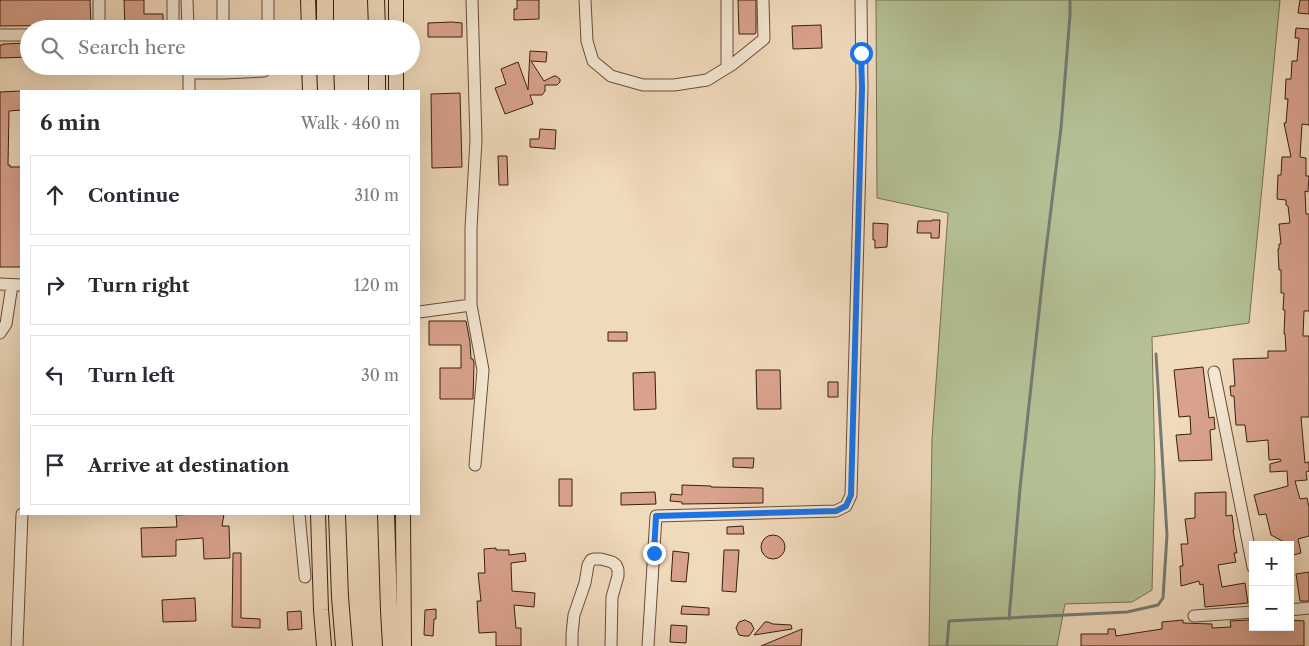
<!DOCTYPE html>
<meta charset="utf-8">
<style>
body{margin:0;font-family:"Libre Caslon Text",serif;background:#f2f2f3;color:#2b2b33}
.controls{position:absolute;right:15px;bottom:15px;display:grid;overflow:hidden;border-radius:0px;box-shadow:0 5px 20px #0002}
.controls button{width:45px;height:45px;display:grid;place-items:center;padding:0;border:0;border-bottom:1px solid #e1e1e2;background:#fff;color:#2b2b33;font:25px sans-serif}
.stop{position:absolute;width:15px;height:15px;margin:-11px;border:4px solid #1a73e8;border-radius:50%;background:#fff}
.stop.end{background:#1a73e8;border-color:#fff;box-shadow:0 1px 5px #0008}
.list{margin:0;padding:0;list-style:none}
h2{display:flex;justify-content:space-between;align-items:center;height:65px;margin:0;padding:0 20px;font-size:21px}
h2 small{font-size:16px;font-weight:400;color:#7c7c81}
.list li{display:grid;grid-template-columns:32px 1fr auto;gap:15px;align-items:center;box-sizing:border-box;height:80px;margin:0 10px 10px;padding:0 10px;border:1px solid #e1e1e2;border-radius:0px}
.list b{display:block;font-size:19px;white-space:nowrap}
.list em{font-size:16px;font-style:normal;color:#7c7c81}
.icon{flex:none;width:28px;height:28px;fill:none;stroke:currentColor;stroke-width:2;stroke-linecap:round;stroke-linejoin:round}
.map{position:relative;flex:none;width:1309px;height:646px;overflow:hidden}
.search{position:absolute;background:#fff;box-shadow:0 5px 20px #0002;left:20px;top:20px;width:400px;height:55px;display:flex;align-items:center;gap:12px;box-sizing:border-box;padding:0 18px;border-radius:28px;color:#7c7c81;font-size:19px}
.panel{position:absolute;background:#fff;box-shadow:0 5px 20px #0002;left:20px;top:90px;width:400px;height:425px;border-radius:0px}
.map>svg:first-child{display:block}
</style>
<div class="map">
<svg width="1309" height="646" viewBox="0 0 1309 646">
<rect width="100%" height="100%" fill="#f0dabc"/>
<filter id="stains"><feTurbulence type="fractalNoise" baseFrequency=".004" numOctaves="4"/><feColorMatrix values="0 0 0 0 .2 0 0 0 0 .09 0 0 0 0 .02 0 0 0 .5 -.17"/></filter>
<radialGradient id="worn" r=".72"><stop offset=".6" stop-color="#630" stop-opacity="0"/><stop offset="1" stop-color="#630" stop-opacity=".3"/></radialGradient>
<!-- green -->
<path fill="#b4c195" stroke="#777052" d="M876,0H1280L1249,323L1152,337L1155,472L1152,590L1132,602L1065,604L1057,646H929L932,439L948,213L877,198Z"/>
<g fill="none" stroke-linecap="round" stroke-linejoin="round">
<!-- stream -->
<path stroke="#757b74" stroke-width="3" d="M1009,619L1020,488L1044,266L1061,128L1070,15V0
M947,646L949,621L1127,612L1158,605L1163,598L1167,535L1156,354"/>
</g>
<!-- building -->
<path fill="#d9a28c" stroke="#3a1e0f" d="M0,0H90L91,25L0,26Z
M124,0H144V14H163V23L158,24V29H125Z
M517,0H539V19L514,20V9H517Z
M738,0H756V32L755,34H739Z
M1300,0H1309V14L1298,13Z
M452,22L462,23V37H428V23Z
M821,25L822,48L793,49L792,26Z
M1296,28L1309,29V125L1302,124L1300,157L1306,158V176H1309L1308,192L1305,191L1306,214H1309V311H1304L1303,336H1309V417H1301L1305,463L1309,462V471L1306,472L1307,480L1295,481L1300,499L1307,498L1309,507V536L1298,539L1301,553L1290,556V545L1271,535L1266,514L1259,515L1254,495L1288,486L1287,471L1270,472V464L1281,461L1280,459L1269,460L1268,440L1247,442L1245,425H1236L1234,396H1231L1230,386H1235L1233,359L1268,358V351H1286L1285,334H1284L1285,310H1283L1284,293H1281V270H1279L1278,249H1279V244H1281L1279,224L1290,223L1288,206L1286,205V200L1277,199L1278,175H1281L1282,157H1291L1284,123H1286L1288,99H1285L1286,79H1291L1292,61H1297L1299,38H1295Z
M29,43V57L0,58V45H3V44Z
M530,51L547,52L546,62L531,61L544,81L554,76H556L560,79V82L557,85H545V91L542,95H530L533,104L505,114L495,88L506,84L501,69L518,62L528,90Z
M21,91V110L9,111L8,165H10V167H21V267H0V92Z
M460,93L462,167L432,168L431,94Z
M540,129L556,130L555,149L530,147V139H539Z
M498,156H507L508,185H499Z
M932,220H940L939,238H931V233H917L918,221H932Z
M873,223L888,224L887,247L875,248V240H873Z
M429,321H466L470,342L471,359H473L474,363L473,399H440V368H461V345H429Z
M608,332H627V341H608Z
M1203,367L1209,418L1214,417L1215,429L1210,430L1212,460L1179,461L1176,435L1191,434L1190,416L1179,417L1174,370Z
M756,370H780L781,409H757Z
M655,372L656,409L634,410L633,373Z
M828,382H838V397H828Z
M733,458H754L753,468L733,467Z
M559,479H572V506H559Z
M682,485L711,486V487L763,488V503L682,504V502L670,501L671,494L682,495Z
M655,492L656,504L621,505V493Z
M1226,492V516L1232,515L1234,530H1233L1237,553H1234L1236,562L1218,565L1222,587L1245,583L1248,603L1205,607L1203,584L1200,585L1199,581L1181,586L1180,566H1183L1181,544H1188L1185,519L1195,518V493Z
M199,514H224L222,526H229L230,558L204,559L203,538L176,540V556L142,557L141,528L177,527L176,515Z
M743,526L744,534H727V527Z
M761 547a12 12 0 1 1 24 0a12 12 0 1 1-24 0Z
M496,548V550H509V555L525,553L526,561L511,563L512,591L535,593L534,607L514,605L516,628H521V646H496V632L479,633L477,601H481L478,573H485L484,549Z
M724,550H739L736,592L722,591Z
M673,551L689,553L686,582L671,581Z
M233,553H241V618L260,619V628L232,627Z
M1309,572V601H1300L1296,574Z
M195,598L196,621L163,622L162,600Z
M682,606L709,608V615L681,614Z
M436,609V619H434L433,636L424,635L425,610Z
M301,611L302,629L288,630L287,612Z
M745,620L751,623L754,629L749,636H744L739,635L736,628L739,622Z
M1183,620V623L1212,624V628L1231,627L1230,621L1250,620V627H1290V620L1304,621V646H1081V634H1108V629H1115L1116,636L1162,629V622Z
M765,622H768L773,624L791,625L792,629L754,635Z
M671,625L687,626L686,643L670,642Z
M802,629L801,646H761Z"/>
<g fill="none" stroke-linecap="round" stroke-linejoin="round">
<!-- minor casing -->
<g stroke="#684d3a" stroke-width="13">
<path id="minor" d="M99,0V29
M173,0V29
M187,0L188,29
M223,0V29
M585,0L587,41L593,61L611,76L643,85H674L707,80L733,64L764,39L763,0
M727,0V67
M268,29V0
M0,35H29
M189,66V91
M224,66V73L264,71L268,66
M189,73H224
M0,284L21,285
M471,305L483,370L475,465
M419,312L471,305V228L476,140L472,0
M0,333L6,324L12,285
M1214,372L1253,567
M299,514L305,577
M1290,610L1309,608
M1194,616L1253,612
M17,646L22,514
M572,646V634L574,615L585,583L588,565L591,560L594,559H601L612,562L616,565L618,570V576L612,597L611,646
M648,646L656,516L836,511L846,506L851,495L862,88L861,0"/>
</g>
<!-- major casing -->
<g stroke="#3a1e0f" stroke-width="16">
<path id="major" d="M308,0L309,29
M396,0V29
M309,66L310,91
M396,66V91
M318,514L321,610L324,646
M403,514L404,646"/>
</g>
<!-- highway casing -->
<g stroke="#3a1e0f" stroke-width="18">
<path id="highway" d="M325,0V29
M376,0L377,29
M325,66L326,91
M377,66V91
M337,514L340,597L344,646
M386,514L389,610L391,646"/>
</g>
<!-- minor -->
<use href="#minor" stroke="#f5e7d3" stroke-width="11"/>
<!-- major -->
<use href="#major" stroke="#f0dabc" stroke-width="14"/>
<!-- highway -->
<use href="#highway" stroke="#f0dabc" stroke-width="16"/>
</g>
<g fill="none" stroke-linecap="round" stroke-linejoin="round">
<!-- route -->
<path stroke="#1a73e8" stroke-width="6" d="M654,553L656,516L836,511L846,506L851,495L862,88L861,53"/>
</g>
<rect width="100%" height="100%" filter="url(#stains)"/>
<rect width="100%" height="100%" fill="url(#worn)"/>
</svg>
<div class="controls">
<button>+</button>
<button>−</button>
</div>
<div class="stop" style="left:861px;top:53px"></div>
<div class="stop end" style="left:654px;top:553px"></div>
<div class="search"><svg class="icon" aria-label="search" viewBox="0 0 24 24"><circle cx="10" cy="10" r="6"/><path d="M15 15l6 6"/></svg>Search here</div>
<section class="panel">
<h2>6 min<small>Walk · 460 m</small></h2>
<ul class="list">
<li><svg class="icon" aria-label="ahead" viewBox="0 0 24 24"><path d="M12 20V5M6 11l6-6 6 6"/></svg><div><b>Continue</b></div><em>310 m</em></li>
<li><svg class="icon" aria-label="right" viewBox="0 0 24 24"><path d="M7 20v-9h11M14 6l5 5-5 5"/></svg><div><b>Turn right</b></div><em>120 m</em></li>
<li><svg class="icon" aria-label="left" viewBox="0 0 24 24"><path d="M17 20v-9H6M10 6l-5 5 5 5"/></svg><div><b>Turn left</b></div><em>30 m</em></li>
<li><svg class="icon" aria-label="arrive" viewBox="0 0 24 24"><path d="M6 21V4h12l-3 4 3 4H6"/></svg><div><b>Arrive at destination</b></div></li>
</ul>
</section>
</div>
